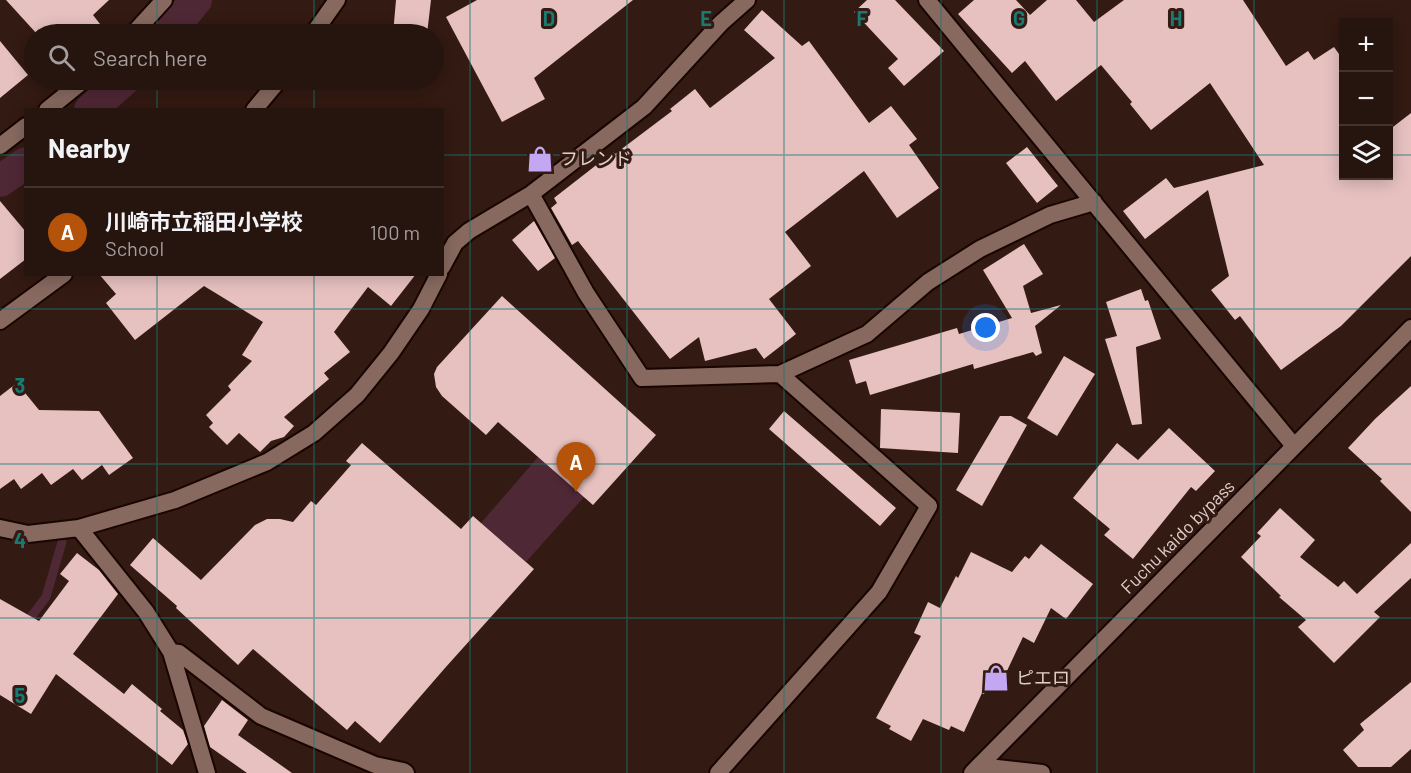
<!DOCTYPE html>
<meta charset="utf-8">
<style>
body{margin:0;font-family:Barlow,"Noto Sans JP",sans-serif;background:#2e1d17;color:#f1f3f6}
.controls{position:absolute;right:18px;top:18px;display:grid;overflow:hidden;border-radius:0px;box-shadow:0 3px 15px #0003}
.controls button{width:54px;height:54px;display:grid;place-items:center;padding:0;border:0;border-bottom:2px solid #42332e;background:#26140e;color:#f1f3f6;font:30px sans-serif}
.you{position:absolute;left:986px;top:328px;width:21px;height:21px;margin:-15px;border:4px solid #fff;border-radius:50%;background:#1a73e8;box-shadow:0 0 0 9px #1a73e833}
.badge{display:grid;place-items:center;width:39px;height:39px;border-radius:50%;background:#b45309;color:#fff;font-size:20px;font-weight:700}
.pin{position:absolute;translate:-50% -50px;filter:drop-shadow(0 2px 3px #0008)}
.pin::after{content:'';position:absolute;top:32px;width:21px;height:18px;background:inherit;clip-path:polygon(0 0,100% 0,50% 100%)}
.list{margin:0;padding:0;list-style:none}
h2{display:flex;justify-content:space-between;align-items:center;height:78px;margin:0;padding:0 24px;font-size:26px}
h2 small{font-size:20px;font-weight:400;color:#a49e9e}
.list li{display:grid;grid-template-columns:39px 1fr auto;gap:18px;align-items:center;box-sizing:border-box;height:90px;padding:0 24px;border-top:2px solid #42332e}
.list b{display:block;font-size:22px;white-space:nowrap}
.list p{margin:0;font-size:20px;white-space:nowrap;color:#a49e9e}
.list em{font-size:20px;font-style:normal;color:#a49e9e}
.icon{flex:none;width:33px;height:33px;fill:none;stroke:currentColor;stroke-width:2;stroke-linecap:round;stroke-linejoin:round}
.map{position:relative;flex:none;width:1411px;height:773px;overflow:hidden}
.search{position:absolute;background:#26140e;box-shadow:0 3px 15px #0003;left:24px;top:24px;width:420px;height:66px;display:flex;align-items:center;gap:15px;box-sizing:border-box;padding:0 21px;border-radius:33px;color:#a49e9e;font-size:22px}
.panel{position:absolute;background:#26140e;box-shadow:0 3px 15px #0003;left:24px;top:108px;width:420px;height:168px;border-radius:0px}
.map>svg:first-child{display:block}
</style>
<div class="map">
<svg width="1411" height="773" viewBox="0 0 1411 773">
<rect width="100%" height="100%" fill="#331a12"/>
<!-- water -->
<path fill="#4f2835" d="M538,457L584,497L526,562L481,523Z"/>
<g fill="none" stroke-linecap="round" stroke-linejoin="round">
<!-- stream -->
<path stroke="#4f2835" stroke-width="9" d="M25,625L46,597L62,542"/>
<!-- canal -->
<path stroke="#4f2835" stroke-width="32" d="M168,34L196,0
M90,110L124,80
M0,181L26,163"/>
</g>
<!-- building -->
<path fill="#e6c1c0" d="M6,0H109L93,15L100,24L88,34H37Z
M396,0H431L427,34H393Z
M477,0H633L534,78L545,99L502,122L446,17Z
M867,0H895L944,51L904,86L888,68L898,59L854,12Z
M974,0H1016L1030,15L1047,0H1076L1094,22L1124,0H1243L1286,66L1308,51L1314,60L1334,47L1344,61V176H1389V130L1411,113V256L1341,326L1281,370L1240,316L1235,320L1211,290L1229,276L1208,190L1145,239L1123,211L1166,178L1174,188L1264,165L1210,83L1151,130L1130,104L1132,102L1101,65L1056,101L1025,61L1012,73L958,14Z
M762,10L802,46L809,41L869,123L891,106L917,139L909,145L939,188L897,218L864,171L785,232L811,266L769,299L796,334L764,359L756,348L705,361L699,337L670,359L578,241L572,245L551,208L557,203L554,198L613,152L615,154L672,111L670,109L695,89L710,108L775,58L744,30Z
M0,41L28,75L0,98Z
M1027,147L1058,186L1037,203L1006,163Z
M0,201L26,232V259L0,279Z
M534,221L555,258L538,271L512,240Z
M1024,244L1043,274L1023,286L1031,313L1061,305L1035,326L1042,353L1036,356L1033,352L974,369L973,364L870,395L866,381L856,384L849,360L957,328L959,334L1012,318L983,270Z
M99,274H416L391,306L368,287L334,332L350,352L324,373L329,379L284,417L294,426L284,437L271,441L260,452L239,433L227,445L209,427L213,423L206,415L231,390L228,386L252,361L242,355L263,322L204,286L135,340L106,303L116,294Z
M1141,289L1145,301L1148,300L1161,339L1136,347L1142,424L1132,425L1105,339L1117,336L1106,302Z
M502,296L656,435L593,505L498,422L486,435L442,396L436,387L434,374L437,367Z
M1064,356L1095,374L1057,436L1027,418Z
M17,383L39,410L99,411L133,458L109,475L102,465L82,480L73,469L51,485L42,473L21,489L14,479L0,489V396Z
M1411,386V512L1380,481L1382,479L1348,448L1375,419Z
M881,409L960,413L958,453L880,448Z
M784,411L896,508L880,526L769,429Z
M1000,416H1011L1027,425L982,506L956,490Z
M1169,428L1215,471L1196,491L1191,487L1133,559L1104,535L1110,529L1073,498L1117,443L1138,460Z
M362,443L461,529L473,516L534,569L445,668L380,743L355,721L347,730L253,649L238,665L176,608L177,606L130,565L153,538L201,580L255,525L267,519H280L293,522L311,501L316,505L351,465L346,461Z
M1280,508L1315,540L1300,557L1338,587L1344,581L1357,594L1411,543V578L1374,612L1380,617L1334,663L1298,627L1306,620L1279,597L1281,596L1241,557L1261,536L1257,533Z
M1041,544L1093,584L1066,619L1051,608L1034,643L1023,637L998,690L988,685L984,694L982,693L964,732L951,726L949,730L923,719L911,741L889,729L891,726L876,718L921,636L914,633L928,602L940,608L956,576L958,578L971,552L1012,572L1025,556L1029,559Z
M77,553L99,570L118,594L73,654L124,694L132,684L162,709L160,711L183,730L188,744L172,765L56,674L31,714L0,695V599L39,621L69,581L60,574Z
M1411,682V749L1391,767H1358L1343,750L1364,730L1360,724Z
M222,700L248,720L238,735L292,773H247L210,747L204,726Z"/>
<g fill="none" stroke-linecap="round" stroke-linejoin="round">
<!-- minor casing -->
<g stroke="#190501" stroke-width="20">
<path id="minor" d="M927,0L1294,446
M133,34L164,0
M313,34L337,0
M47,110L84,80
M254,110L279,80
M0,146L26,126
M531,194L586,293L642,378L780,374L867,334L928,282L980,249L1050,215L1094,202
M442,267L455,243L469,231L531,194L644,107L721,23L747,0
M0,321L64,274
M0,528L28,534L79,528L175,500L267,462L314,433L357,395L391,353L421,309L439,274
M79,528L146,612L171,652L207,773
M171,652L179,653L261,716L375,765L403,771L406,773
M979,766L1042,773
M718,773L879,592L929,506L780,374"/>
</g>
<!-- tertiary casing -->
<g stroke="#190501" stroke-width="20">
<path id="tertiary" d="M972,773L1411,328"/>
</g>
<!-- minor -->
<use href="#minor" stroke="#87695f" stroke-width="16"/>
<!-- tertiary -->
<use href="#tertiary" stroke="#87695f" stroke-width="16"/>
</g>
<!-- grid -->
<path fill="none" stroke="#197a73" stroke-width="1.5" stroke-opacity="0.55" d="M157,0V34M314,0V34M470,0V773M627,0V773M784,0V773M941,0V773M1097,0V773M1254,0V773M157,80V110M314,80V110M0,155H26M442,155H1344M1388,155H1411M157,274V773M314,274V773M0,309H1411M0,464H1411M0,618H1411"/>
<!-- icons -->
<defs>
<g id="shop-bare" transform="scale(2.07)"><path d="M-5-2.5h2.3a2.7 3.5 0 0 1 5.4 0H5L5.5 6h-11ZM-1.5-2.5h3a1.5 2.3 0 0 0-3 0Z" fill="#c3a7f2" stroke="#331a12" stroke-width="2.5" paint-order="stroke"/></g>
</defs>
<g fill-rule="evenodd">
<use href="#shop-bare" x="540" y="159"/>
<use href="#shop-bare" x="996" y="678"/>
</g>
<g text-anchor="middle" stroke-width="6" stroke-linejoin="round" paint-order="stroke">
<!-- poi labels -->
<g font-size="18" fill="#e0cfc9" stroke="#331a12" text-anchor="start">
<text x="560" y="165">フレンド</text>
<text x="1016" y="684">ピエロ</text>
</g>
<!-- street labels -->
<g font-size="18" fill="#e0cfc9" stroke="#331a12">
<text transform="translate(1178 537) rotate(-45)" y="6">Fuchu kaido bypass</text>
</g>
</g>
<g font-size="20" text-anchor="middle" font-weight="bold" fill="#197a73" stroke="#331a12" stroke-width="6" stroke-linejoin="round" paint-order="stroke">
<text x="549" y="26">D</text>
<text x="706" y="26">E</text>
<text x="862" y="26">F</text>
<text x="1019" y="26">G</text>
<text x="1176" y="26">H</text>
<text x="20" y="393">3</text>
<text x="20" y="548">4</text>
<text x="20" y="703">5</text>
</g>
</svg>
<div class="controls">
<button>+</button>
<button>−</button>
<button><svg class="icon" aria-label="layers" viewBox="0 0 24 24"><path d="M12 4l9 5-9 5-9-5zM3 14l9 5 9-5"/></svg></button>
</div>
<div class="you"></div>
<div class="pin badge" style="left:576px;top:492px">A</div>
<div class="search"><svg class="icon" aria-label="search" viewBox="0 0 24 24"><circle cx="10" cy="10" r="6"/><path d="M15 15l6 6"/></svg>Search here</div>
<section class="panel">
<h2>Nearby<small></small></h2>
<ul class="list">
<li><span class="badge">A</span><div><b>川崎市立稲田小学校</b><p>School</p></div><em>100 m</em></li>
</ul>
</section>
</div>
